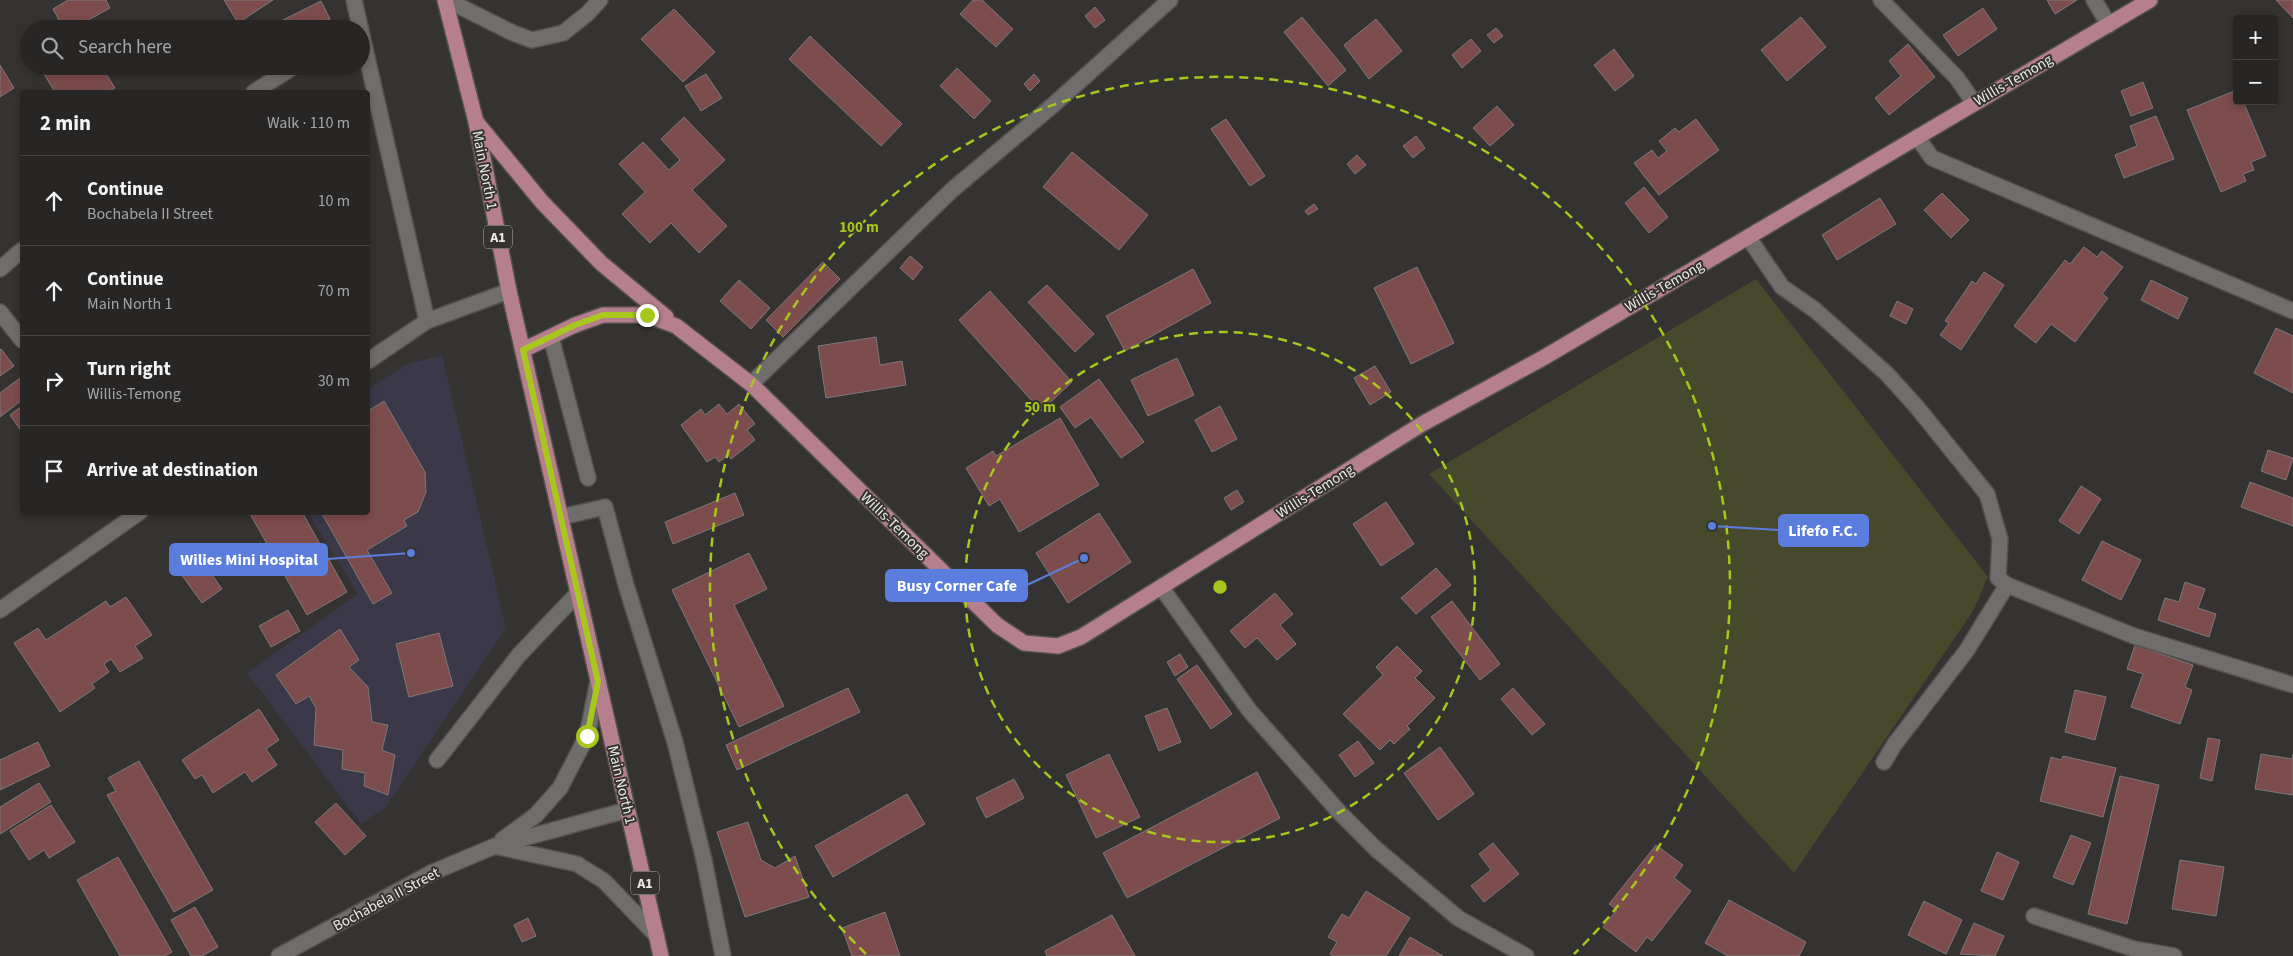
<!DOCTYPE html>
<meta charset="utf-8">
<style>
body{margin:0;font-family:"Source Sans 3",sans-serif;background:#343232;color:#f1f3f6}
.controls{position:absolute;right:15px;top:15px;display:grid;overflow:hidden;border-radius:5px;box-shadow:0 2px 8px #0003}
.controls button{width:45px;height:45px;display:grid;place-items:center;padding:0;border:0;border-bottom:1px solid #444342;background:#282625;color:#f1f3f6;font:25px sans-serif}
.stop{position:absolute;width:15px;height:15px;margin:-11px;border:4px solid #a8c71c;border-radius:50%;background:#fff}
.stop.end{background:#a8c71c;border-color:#fff;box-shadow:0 1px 5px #0008}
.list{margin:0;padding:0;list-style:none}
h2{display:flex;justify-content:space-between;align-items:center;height:65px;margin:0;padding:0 20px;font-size:21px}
h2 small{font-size:16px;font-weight:400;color:#a5a5a7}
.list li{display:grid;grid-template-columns:32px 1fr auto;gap:15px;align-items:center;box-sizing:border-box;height:90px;padding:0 20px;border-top:1px solid #444342}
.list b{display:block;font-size:19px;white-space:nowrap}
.list p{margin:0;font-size:16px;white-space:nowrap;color:#a5a5a7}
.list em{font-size:16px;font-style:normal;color:#a5a5a7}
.icon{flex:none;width:28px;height:28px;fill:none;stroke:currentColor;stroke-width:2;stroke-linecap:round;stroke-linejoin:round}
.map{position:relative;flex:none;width:2293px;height:956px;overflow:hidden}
.search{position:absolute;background:#282625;box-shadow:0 2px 8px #0003;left:20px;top:20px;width:350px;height:55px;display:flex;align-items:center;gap:12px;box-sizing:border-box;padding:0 18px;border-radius:28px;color:#a5a5a7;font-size:19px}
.panel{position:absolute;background:#282625;box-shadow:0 2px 8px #0003;left:20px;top:90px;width:350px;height:425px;border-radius:5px}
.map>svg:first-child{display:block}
</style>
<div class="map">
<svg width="2293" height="956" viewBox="0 0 2293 956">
<rect width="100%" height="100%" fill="#353331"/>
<!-- medical -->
<path fill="#3b3849" d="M442,355L506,628L386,807L361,824L247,673L358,594L308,513L368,512V390L405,365Z"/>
<!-- green -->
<path fill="#46492c" d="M1756,279L1988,577L1973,611L1794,873L1429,474Z"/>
<!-- building -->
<path fill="#7d4c4c" stroke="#7c7979" d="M68,0H106L110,8L72,29H64L53,9Z
M224,0H273L238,23Z
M973,0H982L1013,29L996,47L960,14Z
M2047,0H2077L2055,14Z
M2276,0H2293V18Z
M321,1L330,19L310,29H288L283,20Z
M1095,7L1105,20L1095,28L1085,16Z
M1983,8L1997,29L1958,56L1943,35Z
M674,9L715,52L683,82L641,39Z
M1302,17L1346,70L1328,86L1284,32Z
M1801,17L1826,47L1787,81L1761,50Z
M1376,19L1402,51L1369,79L1344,45Z
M1496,28L1503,36L1494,43L1487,35Z
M810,36L902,124L881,146L789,59Z
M1471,39L1481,51L1462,68L1452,55Z
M1908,44L1935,77L1889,115L1875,98L1901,76L1889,61Z
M1614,49L1634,76L1615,91L1594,65Z
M0,65L14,88L0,97Z
M39,66H88L91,71L101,66L115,88L107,92H55Z
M957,68L991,101L974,119L940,86Z
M706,74L722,98L701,111L685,86Z
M1034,74L1040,81L1030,91L1024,84Z
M2143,82L2153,108L2131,116L2121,91Z
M2237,90V101H2243L2266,156L2251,162L2254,170L2243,174L2246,181L2221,192L2187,110Z
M1497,106L1514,125L1490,146L1473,128Z
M2156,116L2174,159L2124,178L2115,155L2137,146L2130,126Z
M684,117L725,160L692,190L727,226L699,253L671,223L650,243L622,214L645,192L619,164L643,142L669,170L680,160L661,139Z
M1226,119L1265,176L1250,186L1211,129Z
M1696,119L1719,150L1659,195L1634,163L1652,150L1658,158L1667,151L1659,141L1675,128L1679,132Z
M1416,136L1425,148L1413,158L1403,146Z
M1072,152L1148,215L1119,250L1043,187Z
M1357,155L1366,165L1355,174L1347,164Z
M1644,187L1668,217L1649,233L1625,203Z
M1942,193L1969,220L1951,238L1924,210Z
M1880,198L1896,224L1837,260L1822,235Z
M1314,204L1318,209L1308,215L1305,211Z
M2084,247L2097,257L2102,251L2123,267L2102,294L2108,298L2075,342L2051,324L2036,343L2014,326L2065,260L2070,264Z
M910,256L923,267L913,280L900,268Z
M823,262L840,279L783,337L766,320Z
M1417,267L1454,343L1411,364L1374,288Z
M1193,269L1211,303L1125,351L1106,316Z
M1984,272L2004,285L1961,350L1940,335L1949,323L1945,321L1972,281L1976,284Z
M739,280L770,308L751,329L720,301Z
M2151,280L2188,298L2178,319L2141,300Z
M1047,285L1094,334L1075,352L1028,302Z
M990,291L1072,382L1041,411L959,320Z
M1897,301L1913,309L1906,324L1890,316Z
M2276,328L2293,336V393L2254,373Z
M876,337L880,365L902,361L906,385L826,398L818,346Z
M1,349L14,366L0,376V350Z
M1177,358L1194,395L1148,416L1131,380Z
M1375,366L1391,392L1370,405L1354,378Z
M20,378L22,382V400L0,417V393Z
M1099,379L1144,442L1121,458L1091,417L1075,428L1060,407Z
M384,401L425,472L426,492L418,512L404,520L407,526L367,550L392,593L373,604L321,512H368V411Z
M719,404L727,414L739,404L755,424L747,430L755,440L731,459L728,455L719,462L715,457L707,462L681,425L701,409L705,415Z
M22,406V432L10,415Z
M1220,406L1237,439L1212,452L1195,420Z
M1060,418L1099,485L1019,532L1000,499L989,506L966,468L993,451L996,456Z
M2268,450L2293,458L2286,480L2261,471Z
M2250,482L2293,498V526L2241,507Z
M2081,486L2101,499L2079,534L2059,521Z
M1237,490L1244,502L1231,510L1224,498Z
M735,493L744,515L673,544L665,522Z
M1386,502L1414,544L1381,566L1353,524Z
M249,512H302L347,592L307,615Z
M1099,513L1131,562L1068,603L1036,553Z
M2102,541L2141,560L2121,600L2082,580Z
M193,548L222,589L202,603L173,563Z
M749,553L767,589L734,605L784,706L739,727L672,590Z
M1436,568L1451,585L1416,614L1401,598Z
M2185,582L2205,589L2198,608L2216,614L2209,637L2158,620L2165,598L2179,602Z
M1275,593L1293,614L1280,625L1296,644L1277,660L1257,638L1245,648L1230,631Z
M126,597L152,635L135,646L143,658L120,672L111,659L104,664L109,672L92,684L95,688L60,712L14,643L38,628L46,640L106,601L110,607Z
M1452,601L1500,664L1480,680L1431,617Z
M288,610L300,631L271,647L259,626Z
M340,629L359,660L349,667L368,687L372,722L388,725L382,750L395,755L388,795L364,786L365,773L342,769L343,750L314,745L316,708L309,696L296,704L276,675Z
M439,633L453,686L409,697L396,644Z
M2135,645L2193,665L2185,687L2192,690L2180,724L2131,707L2143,674L2127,669Z
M1397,646L1422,671L1415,678L1435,698L1407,726L1410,729L1394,744L1390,740L1380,750L1343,714L1383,675L1376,667Z
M1180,654L1188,667L1175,676L1167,662Z
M1197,665L1232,714L1211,729L1177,679Z
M848,688L860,712L737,770L726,745Z
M1513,688L1545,724L1532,735L1501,699Z
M2075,690L2106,697L2095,740L2065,732Z
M1167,708L1181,742L1159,751L1145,716Z
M259,709L279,740L266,749L277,765L252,782L245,772L213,793L202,775L195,779L182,760Z
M2208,738L2220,740L2212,781L2200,778Z
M1358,741L1374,763L1355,777L1339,755Z
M38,742L50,766L0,790V760Z
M1440,747L1474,794L1438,820L1404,773Z
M1109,754L1140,817L1096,838L1066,775Z
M2261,754L2292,759L2293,754V795L2255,789Z
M2063,756L2116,768L2103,817L2040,801L2051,757L2061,760Z
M139,761L213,890L174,912L107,795L116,791L108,778Z
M1257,772L1280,818L1127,898L1103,853Z
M2120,776L2159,785L2127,924L2088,914Z
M1014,779L1024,798L986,818L976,798Z
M39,783L51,802L0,834V807Z
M907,794L925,824L833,877L815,846Z
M336,803L366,836L345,855L315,822Z
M51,805L75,842L49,858L44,850L29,860L10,831Z
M748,822L761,860L775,868L795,856L809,897L745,917L717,832Z
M2071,835L2091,843L2073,885L2053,877Z
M1493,843L1519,874L1484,902L1471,886L1491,870L1479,854Z
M1656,845L1683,865L1674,878L1691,891L1652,941L1647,937L1636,952L1603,927L1617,910L1609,904Z
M1997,852L2019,862L2003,900L1981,891Z
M118,857L172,952L165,956H120L77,880Z
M2180,860L2224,867L2216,916L2172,909Z
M1366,891L1410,918L1386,956H1333L1330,954L1337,942L1328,937L1342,914L1349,918Z
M1729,900L1806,942L1799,956H1728L1705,943Z
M1924,901L1962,920L1946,954L1908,935Z
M195,907L218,947L202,956H191L171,920Z
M885,912L900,956H852L842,928Z
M1112,915L1135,956H1047L1045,951Z
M528,918L536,936L522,942L514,925Z
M1974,923L2004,936L1995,956L1960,954Z
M1410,937L1443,956H1399Z"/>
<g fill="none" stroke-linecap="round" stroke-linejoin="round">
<!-- minor casing -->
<g stroke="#53504f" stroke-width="18">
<path id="minor" d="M354,0L427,321
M447,0L513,33L532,40L563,33L587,14L600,0
M1881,0L1957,78L1974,103
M2094,0L2109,25
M254,92L295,66
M1917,137L1932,158L2293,311
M1748,237L1782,287L1815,310L1887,374L1916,406L1987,494L2000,539L1998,578L2007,585L2134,636L2293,685
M0,269L22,250
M0,312L22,340
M551,337L588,478
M368,361L427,321L509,291
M751,384L952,190L1052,106L1170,0
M561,517L605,507L626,585L675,742L704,860L723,956
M1161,587L1249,710L1340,813L1376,849L1458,918L1526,956
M0,610L140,512
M437,760L519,655L578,593
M1884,762L1894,745L1967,650L2007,585
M502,840L536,815L560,788L587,736L598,681
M499,847L577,864L604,881L657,936
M2034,916L2134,949L2174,956
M279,956L431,873L495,846L627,810"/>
</g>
<!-- major casing -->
<g stroke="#53504f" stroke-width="18">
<path id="major" d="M445,0L476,122L509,291L661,956
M477,123L542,202L601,263L666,317
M523,350L575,325L603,315H647L676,326L751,384L997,625L1024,643L1058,646L1081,637L1422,424L1543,358L2150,0"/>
</g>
<!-- minor -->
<use href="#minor" stroke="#706e6c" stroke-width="15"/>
<!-- major -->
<use href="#major" stroke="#b67f8e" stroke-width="15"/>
</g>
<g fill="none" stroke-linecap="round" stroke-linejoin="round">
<!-- route -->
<path stroke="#a8c71c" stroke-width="6" d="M587,736L598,682L523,350L575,325L603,315H647"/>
</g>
<!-- distance rings -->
<g fill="none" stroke="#a8c71c" stroke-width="2.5" stroke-dasharray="9 6">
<circle cx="1220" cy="587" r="255"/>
<path d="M866 954A510 510 0 1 1 1574 954"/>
</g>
<g text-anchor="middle" stroke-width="4" stroke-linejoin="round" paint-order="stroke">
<!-- shield labels -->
<g fill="#353331" stroke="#b5b3b2" stroke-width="1">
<rect x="484" y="225.5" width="28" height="23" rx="4"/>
<rect x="631" y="871.5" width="28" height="23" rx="4"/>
</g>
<g font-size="14" font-weight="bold" fill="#eceae9">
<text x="498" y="242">A1</text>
<text x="645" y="888">A1</text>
</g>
<!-- street labels -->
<g font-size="15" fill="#eceae9" stroke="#353331">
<text transform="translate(2013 80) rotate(-30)" y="5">Willis-Temong</text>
<text transform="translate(485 170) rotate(79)" y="5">Main North 1</text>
<text transform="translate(1664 286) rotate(-30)" y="5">Willis-Temong</text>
<text transform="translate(1315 491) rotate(-32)" y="5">Willis-Temong</text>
<text transform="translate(895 525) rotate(44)" y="5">Willis-Temong</text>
<text transform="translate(622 785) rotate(77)" y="5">Main North 1</text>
<text transform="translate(386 899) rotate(-28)" y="5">Bochabela II Street</text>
</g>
</g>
<circle cx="1220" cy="587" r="8" fill="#a8c71c" stroke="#353331" stroke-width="2.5"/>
<g font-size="15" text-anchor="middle" font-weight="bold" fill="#a8c71c" stroke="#353331" stroke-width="4" stroke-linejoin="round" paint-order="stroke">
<text x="859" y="232">100 m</text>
<text x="1040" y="412">50 m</text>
</g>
<!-- callouts -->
<path fill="none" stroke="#5b7ddd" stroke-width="2" d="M1712 526L1779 530M411 553L327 559M1084 558L1027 585"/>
<g fill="#5b7ddd" stroke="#353331" stroke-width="2">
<circle cx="1712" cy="526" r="5"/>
<circle cx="411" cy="553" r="5"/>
<circle cx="1084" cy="558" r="5"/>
</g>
<g fill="#5b7ddd" stroke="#5b7ddd" stroke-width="2">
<rect x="1779" y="515" width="89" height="31" rx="5"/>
<rect x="170" y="544" width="157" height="31" rx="5"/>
<rect x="886" y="570" width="141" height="31" rx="5"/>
</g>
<g font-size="16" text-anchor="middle" font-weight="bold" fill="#fff">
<text x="1823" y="536">Lifefo F.C.</text>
<text x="249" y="565">Wilies Mini Hospital</text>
<text x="957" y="591">Busy Corner Cafe</text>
</g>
</svg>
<div class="controls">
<button>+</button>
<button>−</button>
</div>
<div class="stop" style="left:587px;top:736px"></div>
<div class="stop end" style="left:647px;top:315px"></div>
<div class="search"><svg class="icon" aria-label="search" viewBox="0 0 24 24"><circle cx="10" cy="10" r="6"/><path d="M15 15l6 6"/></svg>Search here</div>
<section class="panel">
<h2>2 min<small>Walk · 110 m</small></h2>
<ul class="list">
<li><svg class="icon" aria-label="ahead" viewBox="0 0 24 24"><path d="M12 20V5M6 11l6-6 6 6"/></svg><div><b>Continue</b><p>Bochabela II Street</p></div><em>10 m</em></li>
<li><svg class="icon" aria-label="ahead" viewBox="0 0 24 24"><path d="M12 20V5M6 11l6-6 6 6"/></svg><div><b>Continue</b><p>Main North 1</p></div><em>70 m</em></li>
<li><svg class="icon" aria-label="right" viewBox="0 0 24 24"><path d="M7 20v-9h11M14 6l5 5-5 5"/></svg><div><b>Turn right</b><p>Willis-Temong</p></div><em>30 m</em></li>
<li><svg class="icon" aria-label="arrive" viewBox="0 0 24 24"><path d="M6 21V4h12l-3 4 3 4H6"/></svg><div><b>Arrive at destination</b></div></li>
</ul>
</section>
</div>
